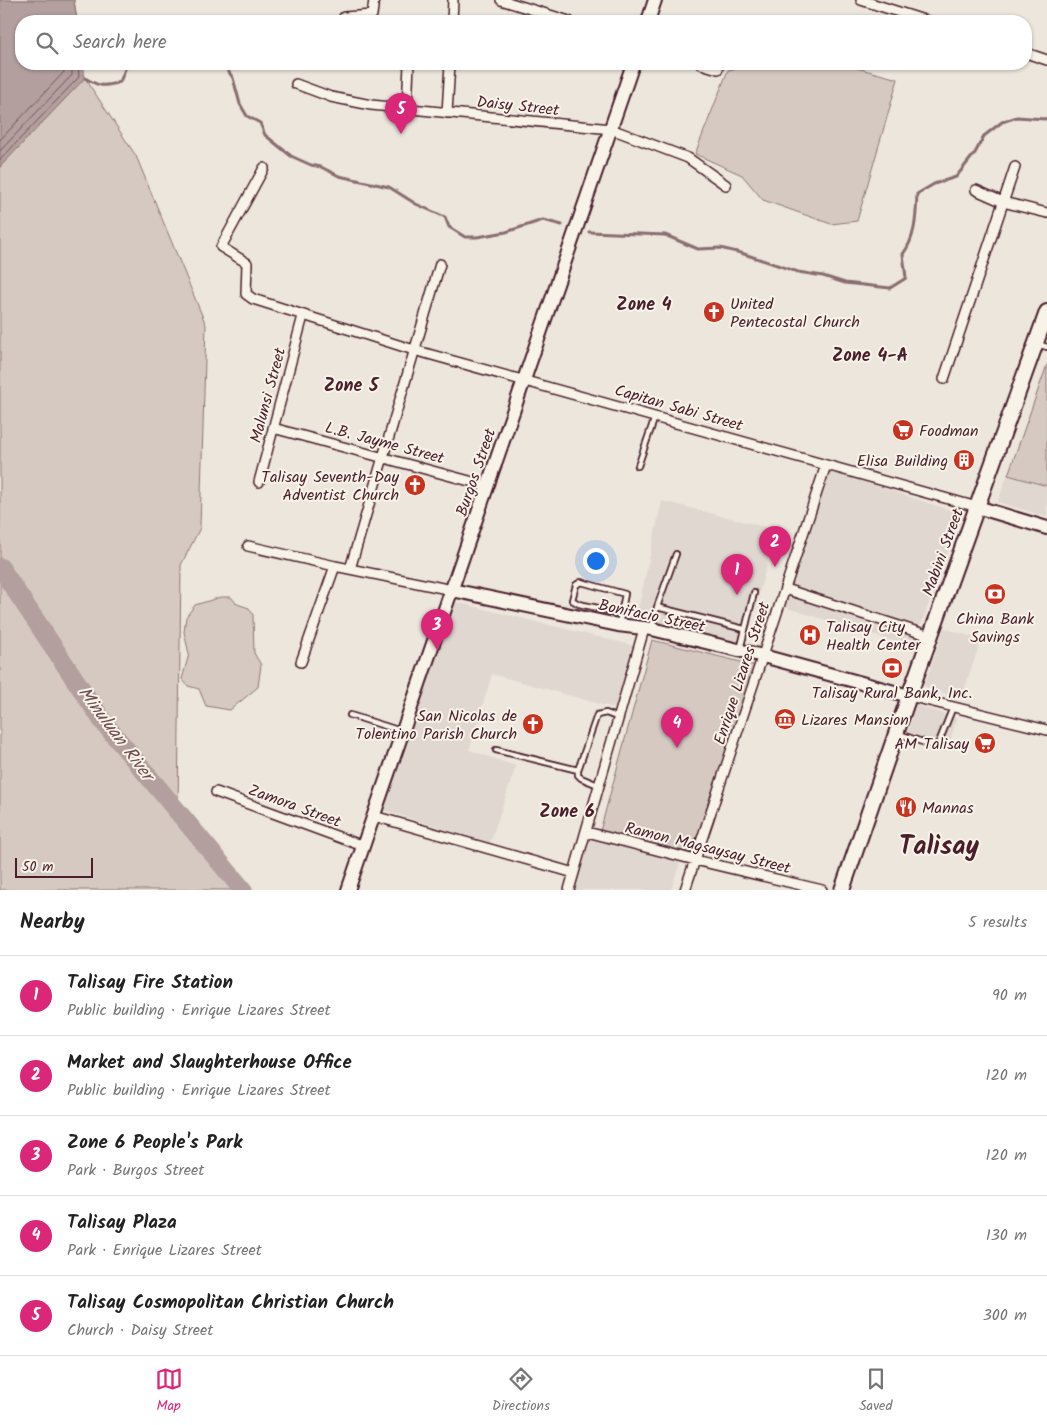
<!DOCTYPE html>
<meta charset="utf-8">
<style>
body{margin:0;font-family:Kalam,sans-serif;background:#f2f2f2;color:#222}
.scale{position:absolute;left:15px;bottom:12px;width:78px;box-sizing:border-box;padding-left:5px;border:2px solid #4a1f2b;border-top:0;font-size:14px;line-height:18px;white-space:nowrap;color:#4a1f2b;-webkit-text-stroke:4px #f7f3e8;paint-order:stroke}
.you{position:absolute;left:595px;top:560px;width:18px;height:18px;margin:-12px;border:4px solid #fff;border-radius:50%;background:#1a73e8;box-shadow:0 0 0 8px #1a73e833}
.badge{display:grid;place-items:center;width:32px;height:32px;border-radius:50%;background:#db2777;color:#fff;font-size:16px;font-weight:700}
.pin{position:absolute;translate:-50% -41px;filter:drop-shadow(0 1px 2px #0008)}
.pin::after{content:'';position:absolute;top:26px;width:18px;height:15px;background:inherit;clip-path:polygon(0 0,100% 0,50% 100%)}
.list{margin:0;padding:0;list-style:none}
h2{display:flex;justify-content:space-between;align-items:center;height:65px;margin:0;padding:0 20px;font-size:21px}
h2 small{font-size:16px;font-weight:400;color:#767676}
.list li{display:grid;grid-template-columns:32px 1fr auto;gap:15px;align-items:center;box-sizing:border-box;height:80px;padding:0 20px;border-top:1px solid #e0e0e0}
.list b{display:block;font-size:19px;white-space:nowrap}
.list p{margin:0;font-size:16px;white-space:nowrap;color:#767676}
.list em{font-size:16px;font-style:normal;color:#767676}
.icon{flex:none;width:28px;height:28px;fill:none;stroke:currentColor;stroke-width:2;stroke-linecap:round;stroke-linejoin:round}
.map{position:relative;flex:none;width:1047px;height:890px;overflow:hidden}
.search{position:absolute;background:#fff;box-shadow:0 1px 4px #0004;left:15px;right:15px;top:15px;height:55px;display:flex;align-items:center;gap:12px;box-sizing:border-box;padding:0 18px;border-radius:20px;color:#767676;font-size:19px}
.sheet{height:465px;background:#fff}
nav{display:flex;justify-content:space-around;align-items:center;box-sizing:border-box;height:70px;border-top:1px solid #e0e0e0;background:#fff;font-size:14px;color:#767676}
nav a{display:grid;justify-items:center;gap:2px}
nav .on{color:#db2777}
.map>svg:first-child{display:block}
</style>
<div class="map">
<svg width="1047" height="890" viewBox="0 0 1047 890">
<rect width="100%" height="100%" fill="#ece6dd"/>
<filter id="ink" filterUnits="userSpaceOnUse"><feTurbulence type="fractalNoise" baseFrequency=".02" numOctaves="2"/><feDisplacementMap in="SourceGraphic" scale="10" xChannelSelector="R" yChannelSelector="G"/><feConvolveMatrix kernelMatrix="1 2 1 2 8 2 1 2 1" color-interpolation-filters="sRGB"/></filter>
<g filter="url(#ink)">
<!-- built -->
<path fill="#e0d7d0" d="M1047,362V517L998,502Z
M829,470L961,514L913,647L784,607Z
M662,501L777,530L744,645L636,618Z
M455,602L635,646L618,709L492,674L469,750L516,766L490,843L383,810Z
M944,628L981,640L961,699L924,686Z
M916,705L957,718L946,753L905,740Z
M590,839L680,862L671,890H574Z"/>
<!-- green -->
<path fill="#d5c9c2" stroke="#907476" d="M0,0H74L77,21H21V64H83L85,78L136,156L206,325L200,528L181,565L178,812L243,890H0Z
M760,64H842L898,79L857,221L831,224L763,200L742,175L695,154L728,70Z
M1047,365V486L1008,475Z
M221,597H231L237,604L249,608L253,615L254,653L261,665L258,687L230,710L206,706L199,689L188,686L182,679L189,654L184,632L186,617L195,605Z
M652,640L757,666L696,854L600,831Z"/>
<!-- water -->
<path fill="#b39f9d" stroke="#896c6f" d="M0,0H74L77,21H21V64H83L85,78L0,167Z"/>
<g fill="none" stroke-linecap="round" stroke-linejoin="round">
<!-- shore -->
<path stroke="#745259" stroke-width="1" d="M0,140L64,72V64
M0,151L72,75V64
M0,160L79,77L78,64"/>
<!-- stream -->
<path stroke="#896c6f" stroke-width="3" d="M163,21H175
M224,64L226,68L233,78L240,104L247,116L260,123L265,135L291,156L311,165L321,167L339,176L389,187L416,204L445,217L449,227L465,237H477L506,232L543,220L562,225
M85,78C100,87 103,87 120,82L127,64
M589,232L665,235L698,249L720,248L741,253L798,272L823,276L845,283L890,288L906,278L903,254C916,237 916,215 917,194L934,184L956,177L975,153L984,136L1002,122L1017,117L1045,119L1047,118"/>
<!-- river -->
<path stroke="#b39f9d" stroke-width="19" d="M0,567L104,723L243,890"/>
<!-- lane casing -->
<g stroke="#4a1f2b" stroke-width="8">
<path id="lane" d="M1037,344L1047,347
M638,466L655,417
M657,607L744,629
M619,624L625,594L581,582L576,585L572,600L579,604L621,613
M652,628L657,607L676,554
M740,650L754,593
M350,715L401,731
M899,734L937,747L953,707
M496,750L578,770
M598,785L581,778L578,775V770L597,715L606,713L619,718"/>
</g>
<!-- street casing -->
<g stroke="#4a1f2b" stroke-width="12">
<path id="street" d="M501,0L569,21
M861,0L927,21
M344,17L372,15L374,0
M452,21L453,0
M1026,53L1047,60
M701,64L718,69
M296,84L331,97L371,105L611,129L688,158L726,185
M407,109L409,64
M447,113L450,64
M264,168L221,247L247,263L246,294L253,299L414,350L977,507
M976,190L1003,202L1047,213
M944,379L1015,167
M273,428L488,486
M259,482L303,316
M248,546L335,566L452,590
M350,569L440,264
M785,589L930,636
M301,662L335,566
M909,696L1047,730
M216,792L363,846
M374,816L574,873
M587,832L695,860L822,890
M569,890L644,629
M685,890L826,465"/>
</g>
<!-- secondary casing -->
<g stroke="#4a1f2b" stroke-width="16">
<path id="secondary" d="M648,21L655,0
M977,507L1047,528
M452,590L618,625L652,629L763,656L909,696
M348,890L633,64"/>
</g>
<!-- primary casing -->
<g stroke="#4a1f2b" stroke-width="18">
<path id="primary" d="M842,890L909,696L1047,312"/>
</g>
<!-- lane -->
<use href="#lane" stroke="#f7f3e8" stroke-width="4.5"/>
<!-- street -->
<use href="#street" stroke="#f7f3e8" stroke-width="9"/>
<!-- secondary -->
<use href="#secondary" stroke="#f7f3e8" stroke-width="12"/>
<!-- primary -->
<use href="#primary" stroke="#f7f3e8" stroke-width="14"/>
</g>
</g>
<!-- icons -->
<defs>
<g id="church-disc" transform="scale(1.125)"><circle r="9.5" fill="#c8321e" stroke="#f7f3e8"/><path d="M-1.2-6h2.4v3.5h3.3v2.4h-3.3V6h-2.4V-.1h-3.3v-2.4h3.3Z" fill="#fff"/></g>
<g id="supermarket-disc" transform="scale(1.125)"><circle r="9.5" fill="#c8321e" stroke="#f7f3e8"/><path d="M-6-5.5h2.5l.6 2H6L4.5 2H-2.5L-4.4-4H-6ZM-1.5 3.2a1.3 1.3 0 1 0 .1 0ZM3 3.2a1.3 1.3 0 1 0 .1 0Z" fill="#fff"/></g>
<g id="building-disc" transform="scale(1.125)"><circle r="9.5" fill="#c8321e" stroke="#f7f3e8"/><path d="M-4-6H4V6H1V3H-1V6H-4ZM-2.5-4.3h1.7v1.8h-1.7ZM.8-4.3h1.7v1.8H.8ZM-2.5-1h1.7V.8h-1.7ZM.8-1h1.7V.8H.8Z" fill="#fff"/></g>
<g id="bank-disc" transform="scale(1.125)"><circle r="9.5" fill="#c8321e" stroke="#f7f3e8"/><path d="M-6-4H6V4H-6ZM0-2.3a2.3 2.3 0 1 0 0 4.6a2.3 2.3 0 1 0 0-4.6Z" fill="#fff"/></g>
<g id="hospital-disc" transform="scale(1.125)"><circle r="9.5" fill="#c8321e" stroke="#f7f3e8"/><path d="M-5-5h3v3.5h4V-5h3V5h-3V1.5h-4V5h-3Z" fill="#fff"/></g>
<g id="museum-disc" transform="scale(1.125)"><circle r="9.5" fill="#c8321e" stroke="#f7f3e8"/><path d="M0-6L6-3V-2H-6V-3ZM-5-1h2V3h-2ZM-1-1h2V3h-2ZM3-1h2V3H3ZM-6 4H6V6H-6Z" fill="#fff"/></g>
<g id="restaurant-disc" transform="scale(1.125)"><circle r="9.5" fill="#c8321e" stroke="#f7f3e8"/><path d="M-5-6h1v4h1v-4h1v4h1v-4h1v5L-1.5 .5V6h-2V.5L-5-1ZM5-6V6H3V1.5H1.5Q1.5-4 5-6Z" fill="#fff"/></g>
</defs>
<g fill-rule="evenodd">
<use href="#church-disc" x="714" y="312"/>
<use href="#supermarket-disc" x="903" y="430"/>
<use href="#building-disc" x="964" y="460"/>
<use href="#church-disc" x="415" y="485"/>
<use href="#bank-disc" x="995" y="594"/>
<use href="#hospital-disc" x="810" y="635"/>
<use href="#bank-disc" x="892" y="668"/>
<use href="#museum-disc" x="785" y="719"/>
<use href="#church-disc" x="533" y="724"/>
<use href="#supermarket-disc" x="985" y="743"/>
<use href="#restaurant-disc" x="906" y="807"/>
</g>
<g text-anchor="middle" stroke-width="4" stroke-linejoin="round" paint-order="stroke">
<!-- street labels -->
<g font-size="16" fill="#4a1f2b" stroke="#f7f3e8">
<text transform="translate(518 105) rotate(6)" y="6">Daisy Street</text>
<text transform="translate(267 395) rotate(-75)" y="6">Malunsi Street</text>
<text transform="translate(679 407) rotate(16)" y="6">Capitan Sabi Street</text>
<text transform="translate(385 442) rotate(15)" y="6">L.B. Jayme Street</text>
<text transform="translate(475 472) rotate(-71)" y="6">Burgos Street</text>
<text transform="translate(942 552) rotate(-70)" y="6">Mabini Street</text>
<text transform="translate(652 615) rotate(12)" y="6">Bonifacio Street</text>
<text transform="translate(741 673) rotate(-72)" y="6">Enrique Lizares Street</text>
<text transform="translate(295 805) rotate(20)" y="6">Zamora Street</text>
<text transform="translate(708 847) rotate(14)" y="6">Ramon Magsaysay Street</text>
</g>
<!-- poi labels -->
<g font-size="16" fill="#4a1f2b" stroke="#f7f3e8" text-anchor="start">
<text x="730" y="309">United<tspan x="730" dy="18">Pentecostal Church</tspan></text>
<text x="919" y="436">Foodman</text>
<text x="948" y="466" text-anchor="end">Elisa Building</text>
<text x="399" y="482" text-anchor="end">Talisay Seventh-Day<tspan x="399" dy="18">Adventist Church</tspan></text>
<text x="995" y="624" text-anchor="middle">China Bank<tspan x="995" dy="18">Savings</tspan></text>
<text x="826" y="632">Talisay City<tspan x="826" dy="18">Health Center</tspan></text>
<text x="892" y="698" text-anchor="middle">Talisay Rural Bank, Inc.</text>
<text x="517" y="721" text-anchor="end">San Nicolas de<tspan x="517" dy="18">Tolentino Parish Church</tspan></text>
<text x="801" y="725">Lizares Mansion</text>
<text x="969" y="749" text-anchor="end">AM Talisay</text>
<text x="922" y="813">Mannas</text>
</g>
<!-- neighbourhood labels -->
<g font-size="18" font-weight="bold" fill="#4a1f2b" stroke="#f7f3e8">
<text x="644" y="310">Zone 4</text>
<text x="870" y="361">Zone 4-A</text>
<text x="351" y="391">Zone 5</text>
<text x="567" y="817">Zone 6</text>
</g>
<!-- water labels -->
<g font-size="18" font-style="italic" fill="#6f4c53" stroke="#f7f3e8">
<text transform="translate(116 733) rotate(53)" y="6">Minuluan River</text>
</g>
<!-- town labels -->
<g font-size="26" font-weight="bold" fill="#4a1f2b" stroke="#f7f3e8">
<text x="939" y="854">Talisay</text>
</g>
</g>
</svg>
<div class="scale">50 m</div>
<div class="you"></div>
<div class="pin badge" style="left:737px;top:595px">1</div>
<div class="pin badge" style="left:775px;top:567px">2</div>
<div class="pin badge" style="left:437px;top:650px">3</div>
<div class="pin badge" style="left:677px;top:748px">4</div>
<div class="pin badge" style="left:401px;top:134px">5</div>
<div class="search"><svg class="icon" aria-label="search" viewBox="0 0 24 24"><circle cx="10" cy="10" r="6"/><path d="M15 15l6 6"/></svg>Search here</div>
</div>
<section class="sheet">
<h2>Nearby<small>5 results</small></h2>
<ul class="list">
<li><span class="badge">1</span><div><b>Talisay Fire Station</b><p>Public building · Enrique Lizares Street</p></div><em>90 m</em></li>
<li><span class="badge">2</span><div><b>Market and Slaughterhouse Office</b><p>Public building · Enrique Lizares Street</p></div><em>120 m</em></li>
<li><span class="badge">3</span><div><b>Zone 6 People's Park</b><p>Park · Burgos Street</p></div><em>120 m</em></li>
<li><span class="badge">4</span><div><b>Talisay Plaza</b><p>Park · Enrique Lizares Street</p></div><em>130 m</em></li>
<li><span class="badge">5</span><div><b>Talisay Cosmopolitan Christian Church</b><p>Church · Daisy Street</p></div><em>300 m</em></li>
</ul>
</section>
<nav>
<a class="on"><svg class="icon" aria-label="map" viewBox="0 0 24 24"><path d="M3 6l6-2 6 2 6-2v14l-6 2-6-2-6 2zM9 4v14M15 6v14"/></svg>Map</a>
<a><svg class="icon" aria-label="directions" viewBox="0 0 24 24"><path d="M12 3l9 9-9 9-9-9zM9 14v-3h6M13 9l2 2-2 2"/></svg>Directions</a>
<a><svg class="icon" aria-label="saved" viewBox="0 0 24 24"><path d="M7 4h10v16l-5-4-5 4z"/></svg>Saved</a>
</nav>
